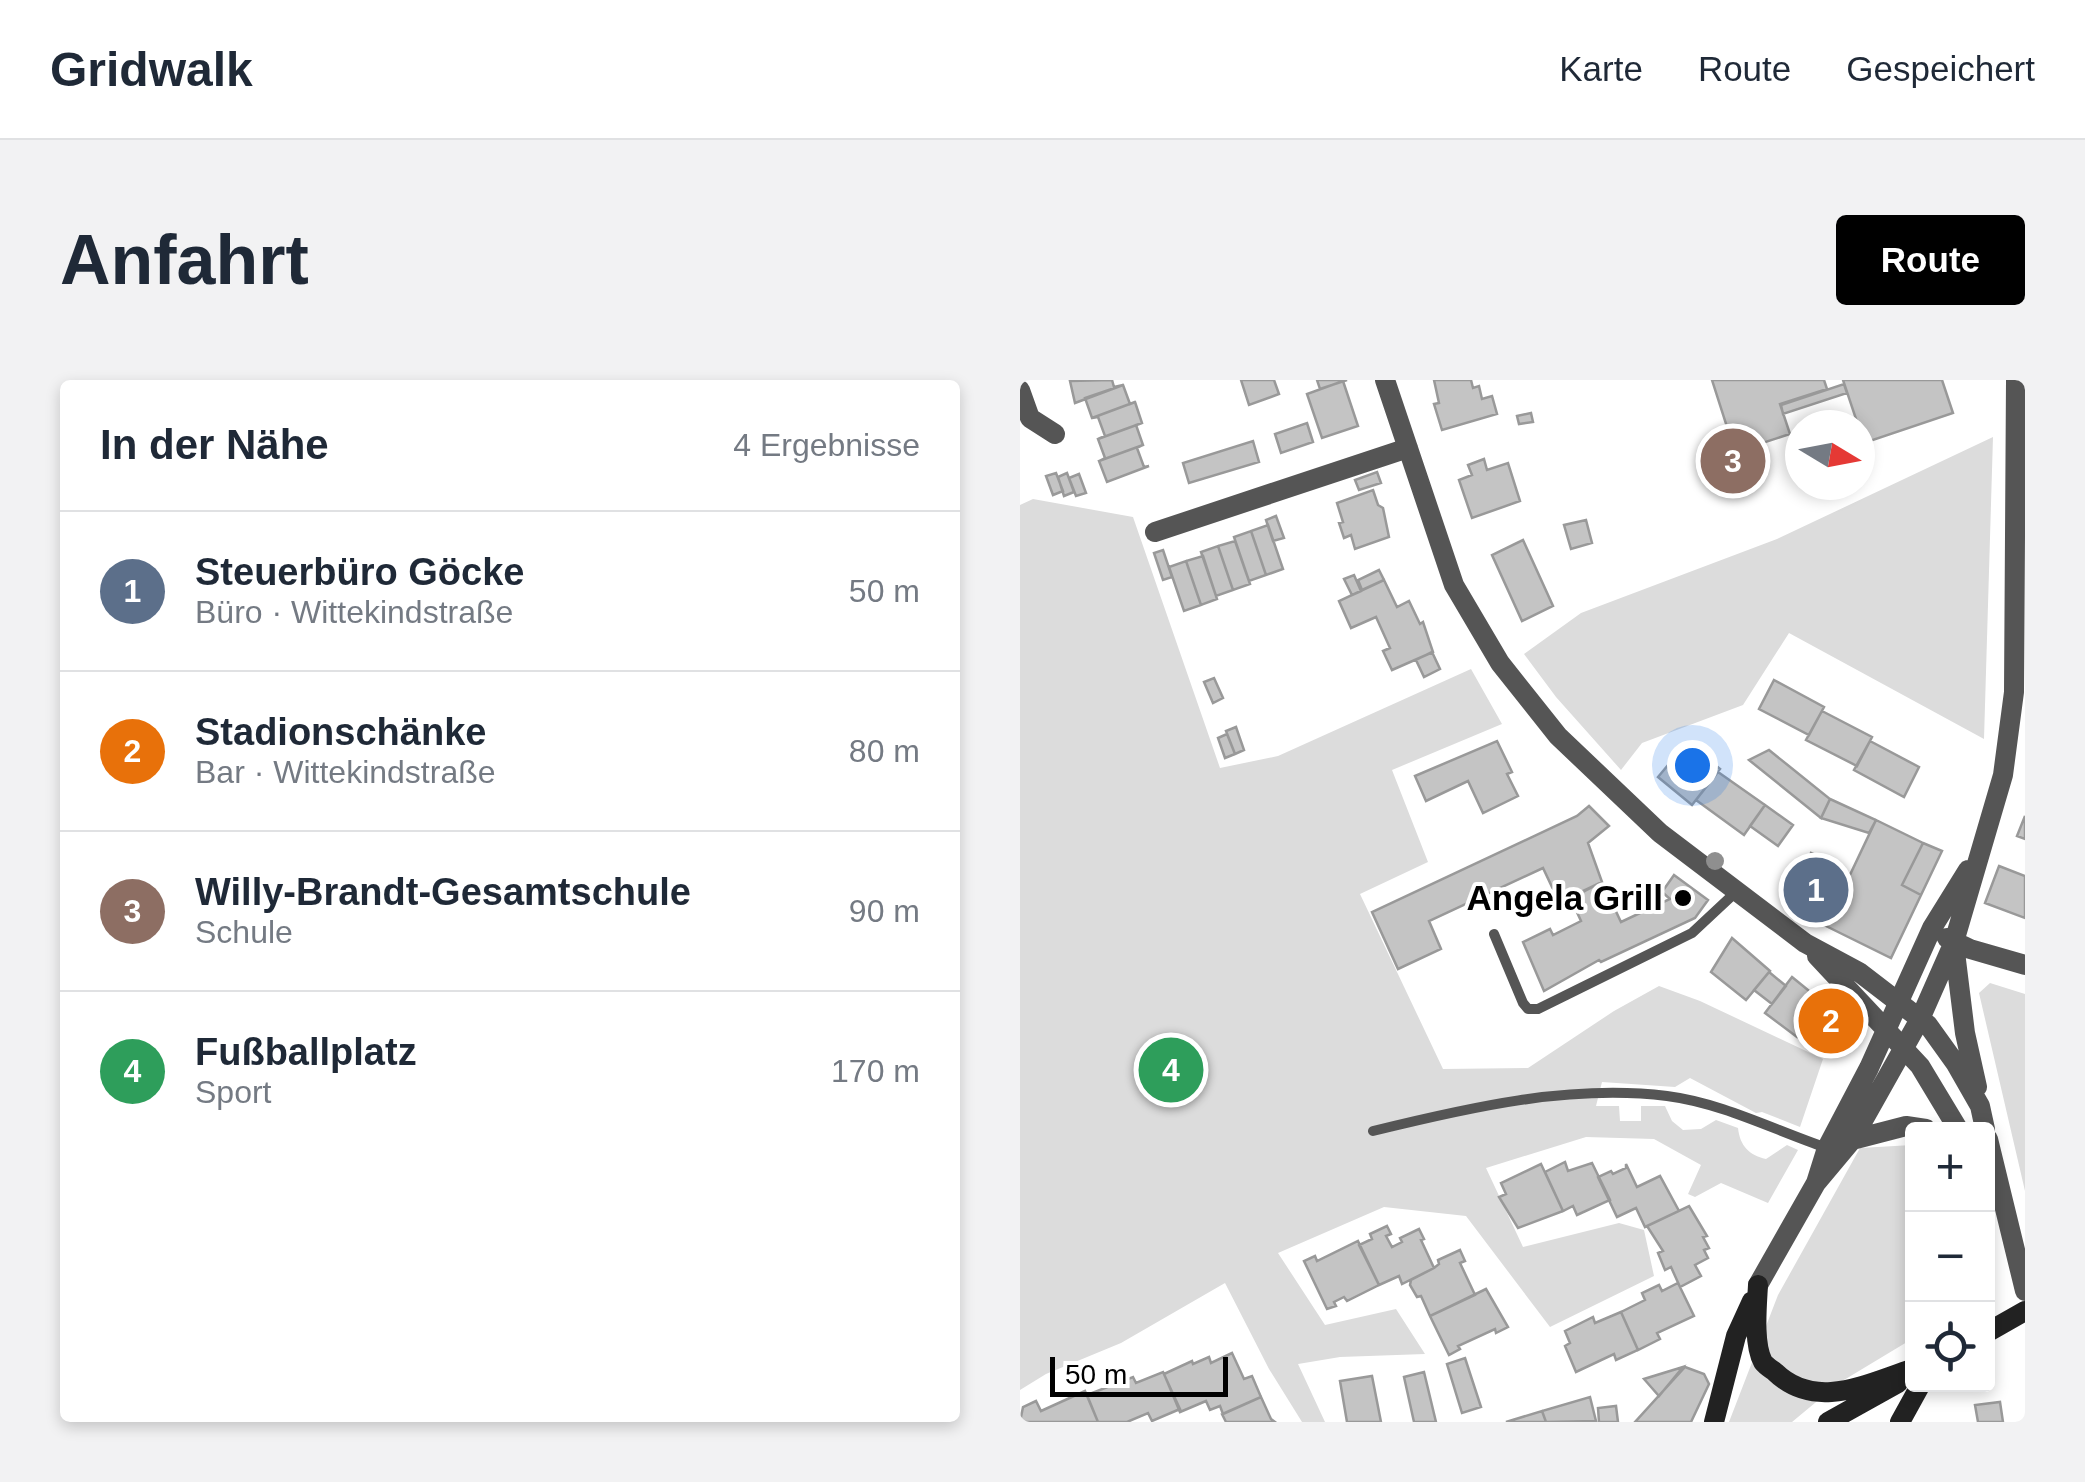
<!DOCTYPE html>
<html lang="de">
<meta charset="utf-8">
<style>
body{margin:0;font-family:Helvetica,sans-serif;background:#f2f2f3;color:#1f2937}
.controls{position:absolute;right:30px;bottom:30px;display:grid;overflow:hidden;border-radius:10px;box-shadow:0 5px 15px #0003}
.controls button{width:90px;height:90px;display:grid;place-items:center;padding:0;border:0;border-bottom:2px solid #e0e1e3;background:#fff;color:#1f2937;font:50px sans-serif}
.compass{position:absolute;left:765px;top:30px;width:90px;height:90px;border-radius:50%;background:#fff;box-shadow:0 5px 15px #0003;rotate:100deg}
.scale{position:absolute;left:30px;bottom:25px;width:178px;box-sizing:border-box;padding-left:10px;border:5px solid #000;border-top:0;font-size:28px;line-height:35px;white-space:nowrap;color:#000;-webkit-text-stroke:8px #fff;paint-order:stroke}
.you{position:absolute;left:672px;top:385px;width:35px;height:35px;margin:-25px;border:8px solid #fff;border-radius:50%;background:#1a73e8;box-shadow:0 0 0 15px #1a73e833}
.badge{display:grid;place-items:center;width:65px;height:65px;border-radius:50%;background:#000;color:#fff;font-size:32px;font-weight:700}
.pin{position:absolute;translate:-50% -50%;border:5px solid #fff;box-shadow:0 2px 10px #0006}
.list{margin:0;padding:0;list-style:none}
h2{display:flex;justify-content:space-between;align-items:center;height:130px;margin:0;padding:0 40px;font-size:42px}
h2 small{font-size:32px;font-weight:400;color:#747a83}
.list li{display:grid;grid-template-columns:65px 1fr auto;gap:30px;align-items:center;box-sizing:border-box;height:160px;padding:0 40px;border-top:2px solid #e0e1e3}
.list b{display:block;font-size:38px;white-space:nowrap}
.list p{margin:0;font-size:32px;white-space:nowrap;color:#747a83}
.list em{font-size:32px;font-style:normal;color:#747a83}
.icon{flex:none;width:55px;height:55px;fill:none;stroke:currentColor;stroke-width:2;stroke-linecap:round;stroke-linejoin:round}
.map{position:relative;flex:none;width:1005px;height:1042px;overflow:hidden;border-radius:10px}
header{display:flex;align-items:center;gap:60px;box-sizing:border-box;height:140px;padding:0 50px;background:#fff;border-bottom:2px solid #e0e1e3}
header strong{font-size:48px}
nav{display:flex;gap:55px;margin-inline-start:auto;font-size:35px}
.intro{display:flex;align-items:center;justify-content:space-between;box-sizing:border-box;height:240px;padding:0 60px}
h1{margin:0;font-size:70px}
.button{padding:25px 45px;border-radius:10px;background:#000;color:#fff;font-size:35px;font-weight:700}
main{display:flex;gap:60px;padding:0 60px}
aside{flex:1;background:#fff;border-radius:10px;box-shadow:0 5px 15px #0003}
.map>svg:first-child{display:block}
</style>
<header>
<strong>Gridwalk</strong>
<nav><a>Karte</a><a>Route</a><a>Gespeichert</a></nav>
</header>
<div class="intro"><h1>Anfahrt</h1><a class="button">Route</a></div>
<main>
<aside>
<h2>In der Nähe<small>4 Ergebnisse</small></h2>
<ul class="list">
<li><span class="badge" style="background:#5c6f8a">1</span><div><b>Steuerbüro Göcke</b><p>Büro · Wittekindstraße</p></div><em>50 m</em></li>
<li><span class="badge" style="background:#e8710a">2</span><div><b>Stadionschänke</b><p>Bar · Wittekindstraße</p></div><em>80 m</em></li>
<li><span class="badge" style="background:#8d6e63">3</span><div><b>Willy-Brandt-Gesamtschule</b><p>Schule</p></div><em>90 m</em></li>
<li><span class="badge" style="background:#2e9e5b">4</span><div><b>Fußballplatz</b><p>Sport</p></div><em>170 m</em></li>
</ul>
</aside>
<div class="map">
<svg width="1005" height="1042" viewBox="0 0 1005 1042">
<rect width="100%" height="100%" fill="#fff"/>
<!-- green -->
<path fill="#dcdcdc" d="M973,57L964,359L769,253L723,325L622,363L601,390L536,317L504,274L561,233L757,159Z
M13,119L113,137L200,388L258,376L451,289L482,344L372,390L408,482L340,514L423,689L508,688L594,631L639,606L680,621L803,679L780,747L742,732L736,733L670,698L655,707L582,702L576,726H599L600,741H621V726H645L652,741L663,750L681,749L696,740L718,748C720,766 729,775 746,779L767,765L778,770L748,823L701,803L675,817L668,814L681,785L634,759L566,757L466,788L503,867L599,843L624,850L634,896L530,947L446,836L364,827L258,873L305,945L376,929L405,974L320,977L278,984L305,1042H282L249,989L205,903L101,963L26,994L0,1010V125Z
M970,603L1005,614V811L959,613Z
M892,765V959L819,1003L772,1042H709L758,915L840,768Z"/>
<!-- building -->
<path fill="#c4c4c4" stroke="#999" stroke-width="2.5" d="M92,0L94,7L103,5L55,23L50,1Z
M221,0H254L259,14L229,25Z
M297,0H327L300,9Z
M414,0H451L453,8L459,6L462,19L472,16L477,34L422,50L414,24L419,23Z
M692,0H804L807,9L760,24L770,54L715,72Z
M823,0H922L933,33L844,63Z
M323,1L338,46L302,58L287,14Z
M824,4L827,13L763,34L761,25Z
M103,5L110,24L115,22L72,38L65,18Z
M115,22L122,43L78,59L85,56L78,37L72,38Z
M511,33L513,42L499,44L497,36Z
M122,43L116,45L123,65L79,81L85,78L78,59Z
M287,43L293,62L261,73L255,54Z
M233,61L239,82L169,103L163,83Z
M123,65L117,68L124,87L129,86L87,102L79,81Z
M464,79L467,90L488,83L500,121L452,138L439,100L452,95L448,85Z
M357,92L361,103L339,110L335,100Z
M36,93L43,111L33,115L26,96Z
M47,93L54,112L44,116L38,97Z
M59,94L66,113L56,116L49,98Z
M353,110L358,125L363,128L369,157L335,169L331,155L324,158L319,143L323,142L317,123Z
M256,136L264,158L253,161L246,140Z
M566,140L572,163L551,169L544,145Z
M248,145L263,189L246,195L231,151Z
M231,151L246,195L229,201L214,157Z
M503,160L533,226L502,241L472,175Z
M215,161L230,204L213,210L198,166Z
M198,166L213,210L196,216L181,172Z
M143,170L152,197L143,200L134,173Z
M183,176L197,219L181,225L166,181Z
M166,181L181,225L164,231L149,187Z
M359,190L364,200L342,210L338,200Z
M334,195L341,211L332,215L324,199Z
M364,200L377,227L389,221L400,244L403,242L413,272L372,290L363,271L370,268L356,237L331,248L319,221Z
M412,272L420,289L404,297L396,280Z
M194,298L203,318L193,323L184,302Z
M754,300L804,327L789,355L739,329Z
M802,331L852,357L837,386L786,360Z
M216,347L224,370L215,374L206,351Z
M207,354L215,374L205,378L198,358Z
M477,361L492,392L487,394L498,416L463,433L448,401L406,421L395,396Z
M850,361L899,387L884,417L834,390Z
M674,367L700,389L672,425L638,397L659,372Z
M749,370L810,419L801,438L729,380Z
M698,392L745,425L724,455L676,420Z
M810,419L856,440L849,453L801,438Z
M745,425L773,445L758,466L730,446Z
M569,426L589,446L568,463L582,502L540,524L523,488L409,541L421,569L378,589L352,532L557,436Z
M1005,436V459L997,456Z
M856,440L903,463L882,505L901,515L871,578L806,546L786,532L792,518L786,514L791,500L782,496L791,473L804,479L801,486L828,499Z
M903,463L922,471L901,515L882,505Z
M979,486L1005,496V538L965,523Z
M654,495L688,520L675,538L581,582L579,580L524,611L503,562L530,549L533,555L561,541L550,517L582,502L601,542L650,519L642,512Z
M712,558L750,591L726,620L691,592Z
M749,592L766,606L752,624L734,610Z
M772,597L826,641L812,659L788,642L777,657L745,633Z
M545,782L548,791L572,783L590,820L557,835L553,826L543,831L525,792Z
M521,784L543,831L498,848L479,817L486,814L481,803Z
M606,784L617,807L640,796L659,831L625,847L616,828L597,837L578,797L591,791L593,794L606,788Z
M669,826L687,856L683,857L689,868L684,870L688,878L675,885L681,896L660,907L651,887L645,890L638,873L643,871L627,846Z
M367,846L371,854L366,856L372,867L382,862L380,858L399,849L404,859L401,860L414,888L382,904L379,896L359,905L339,865L352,859L350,854Z
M338,861L359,905L327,921L324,917L314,922L316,926L307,929L284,881L295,876L297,881Z
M440,870L445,881L440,883L455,915L410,936L401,916L397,917L390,905L391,900L414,888L419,884L418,880Z
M658,903L674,936L637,953L640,959L618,970L601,932L625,920L622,913L639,905L642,911Z
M466,909L488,947L476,953L475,949L438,966L440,969L429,975L410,936Z
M601,932L618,970L596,980L594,974L556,992L545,966L550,963L545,951L573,937L575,943Z
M212,973L224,999L232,996L241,1017L203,1034L200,1026L190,1030L186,1021L160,1032L144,994L172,981L173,984L189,977L191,983Z
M445,978L461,1027L442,1033L427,984Z
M663,987L639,1016L624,999Z
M665,987L684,994L689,1004L671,1042H615Z
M143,992L160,1029L132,1041L128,1033L107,1042H78L67,1015L113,997L116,1003Z
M404,992L416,1042H394L384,997Z
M352,996L361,1042H327L320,1001Z
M65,1011L78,1042H0L3,1027L16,1021L21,1031Z
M241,1017L251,1039L255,1042H206L202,1034Z
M570,1017L576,1041L526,1042L522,1031Z
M980,1022L983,1042H958L955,1025Z
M596,1026L598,1042H579L578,1028Z
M522,1031L526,1042H486Z"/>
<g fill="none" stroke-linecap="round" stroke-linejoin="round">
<!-- lane -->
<path stroke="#555" stroke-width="10" d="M474,554L503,623L508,629H518L672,553L717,511
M353,751C447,728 549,704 647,716C702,723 754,750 807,768"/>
<!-- street -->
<path stroke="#555" stroke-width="20" d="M365,0L434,205L480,283L538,356L640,453L785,563L839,592L908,645L936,684L960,726L965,749
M0,10L10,38L35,54
M135,152L388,68
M927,558L950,569L1005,585
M934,564L945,653L957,707
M797,576L900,686L938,749
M968,759L1005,911
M832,760L886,746L906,749
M796,803L832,760L900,639L934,562L983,395L994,312L996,0
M738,905L796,803L807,768L849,688L912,548L948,490"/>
<!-- secondary -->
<path stroke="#222" stroke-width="20" d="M738,905C737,925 733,964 743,982C746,986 751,989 755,992C795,1031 846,1004 892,989
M968,952L1005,931
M694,1042L716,956L732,921
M808,1042L878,1003
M880,1042L901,1004"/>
</g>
<!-- trees -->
<circle fill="#8f8f8f" cx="695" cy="481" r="9"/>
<!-- markers -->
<circle fill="#000" stroke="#fff" stroke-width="4" cx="663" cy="518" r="10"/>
<g text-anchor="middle" stroke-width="8" stroke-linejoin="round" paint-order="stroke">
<!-- poi labels -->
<g font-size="35" font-weight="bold" fill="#000" stroke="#fff" text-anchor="end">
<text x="643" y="530">Angela Grill</text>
</g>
</g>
</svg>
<div class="controls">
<button>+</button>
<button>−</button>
<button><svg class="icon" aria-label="locate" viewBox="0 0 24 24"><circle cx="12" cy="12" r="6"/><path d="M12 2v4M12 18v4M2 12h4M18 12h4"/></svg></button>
</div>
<svg class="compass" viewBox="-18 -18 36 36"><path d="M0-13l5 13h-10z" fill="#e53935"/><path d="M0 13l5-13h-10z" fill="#747a83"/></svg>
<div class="scale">50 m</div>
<div class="you"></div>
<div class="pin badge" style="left:796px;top:510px;background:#5c6f8a">1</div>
<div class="pin badge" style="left:811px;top:641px;background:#e8710a">2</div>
<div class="pin badge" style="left:713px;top:81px;background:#8d6e63">3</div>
<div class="pin badge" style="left:151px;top:690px;background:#2e9e5b">4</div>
</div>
</main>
